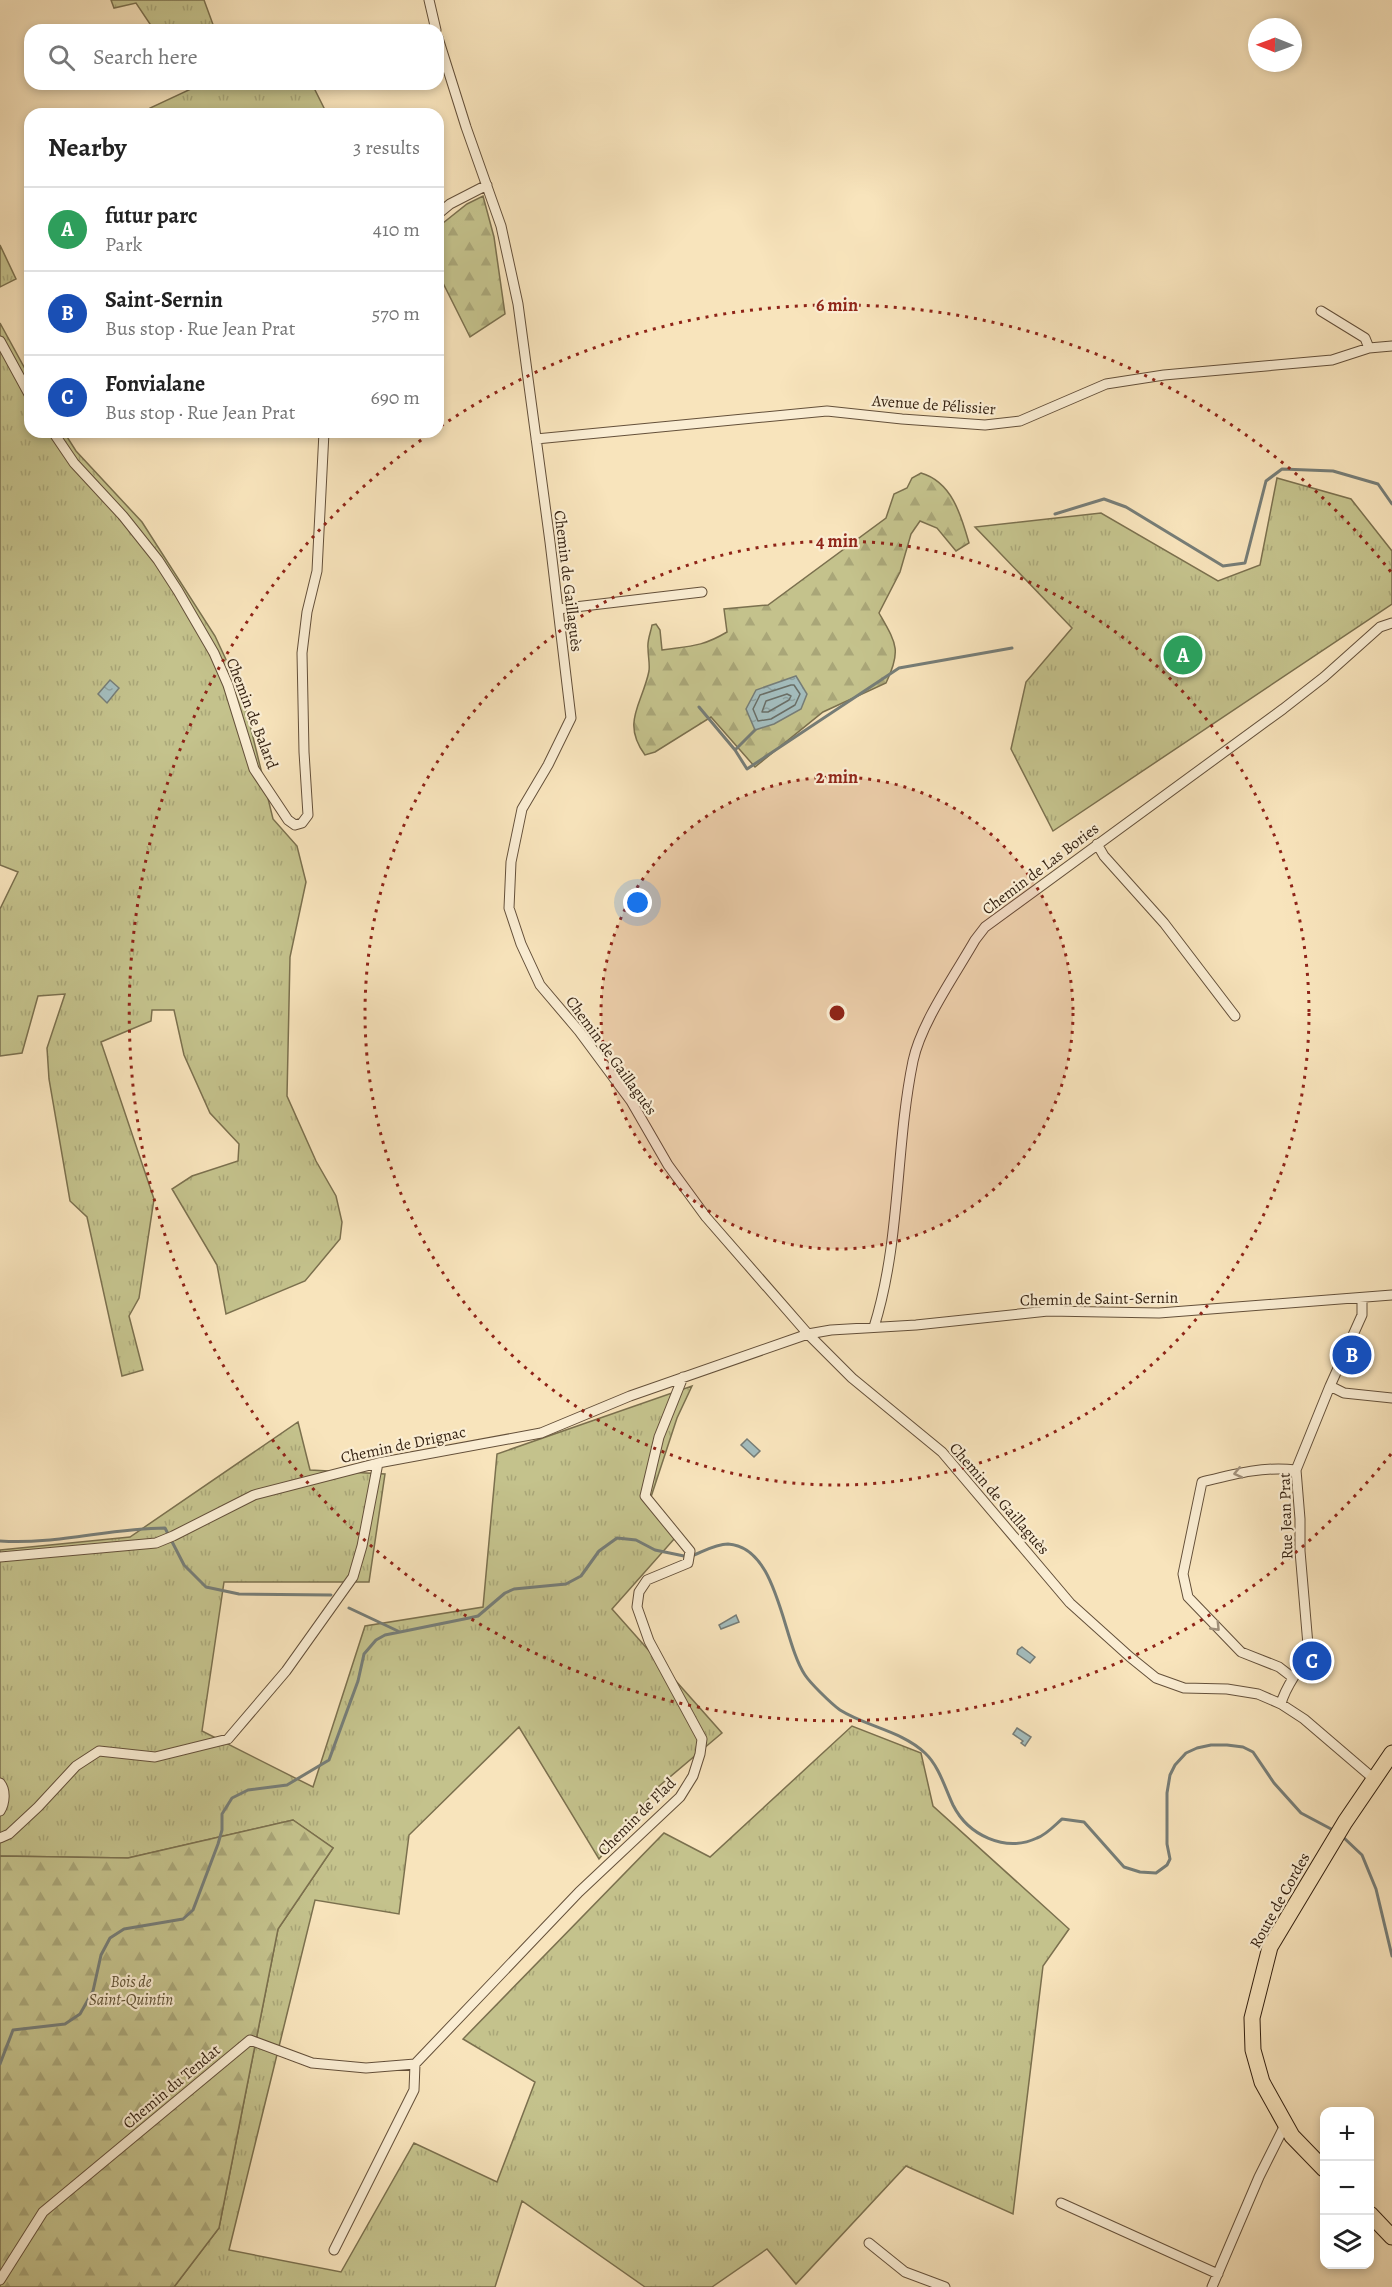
<!DOCTYPE html>
<meta charset="utf-8">
<style>
body{margin:0;font-family:Alegreya,serif;background:#f6f6f6;color:#222}
.controls{position:absolute;right:18px;bottom:18px;display:grid;overflow:hidden;border-radius:12px;box-shadow:0 3px 9px #0003}
.controls button{width:54px;height:54px;display:grid;place-items:center;padding:0;border:0;border-bottom:2px solid #e0e0e0;background:#fff;color:#222;font:30px sans-serif}
.compass{position:absolute;left:1248px;top:18px;width:54px;height:54px;border-radius:50%;background:#fff;box-shadow:0 3px 9px #0003;rotate:271deg}
.you{position:absolute;left:638px;top:903px;width:21px;height:21px;margin:-15px;border:4px solid #fff;border-radius:50%;background:#1a73e8;box-shadow:0 0 0 9px #1a73e833}
.badge{display:grid;place-items:center;width:39px;height:39px;border-radius:50%;background:#7c3aed;color:#fff;font-size:20px;font-weight:700}
.pin{position:absolute;translate:-50% -50%;border:3px solid #fff;box-shadow:0 2px 6px #0006}
.list{margin:0;padding:0;list-style:none}
h2{display:flex;justify-content:space-between;align-items:center;height:78px;margin:0;padding:0 24px;font-size:26px}
h2 small{font-size:20px;font-weight:400;color:#767676}
.list li{display:grid;grid-template-columns:39px 1fr auto;gap:18px;align-items:center;box-sizing:border-box;height:84px;padding:0 24px;border-top:2px solid #e0e0e0}
.list b{display:block;font-size:22px;white-space:nowrap}
.list p{margin:0;font-size:20px;white-space:nowrap;color:#767676}
.list em{font-size:20px;font-style:normal;color:#767676}
.icon{flex:none;width:33px;height:33px;fill:none;stroke:currentColor;stroke-width:2;stroke-linecap:round;stroke-linejoin:round}
.map{position:relative;flex:none;width:1392px;height:2287px;overflow:hidden}
.search{position:absolute;background:#fff;box-shadow:0 3px 9px #0003;left:24px;top:24px;width:420px;height:66px;display:flex;align-items:center;gap:15px;box-sizing:border-box;padding:0 21px;border-radius:18px;color:#767676;font-size:22px}
.panel{position:absolute;background:#fff;box-shadow:0 3px 9px #0003;left:24px;top:108px;width:420px;height:330px;border-radius:18px}
.map>svg:first-child{display:block}
</style>
<div class="map">
<svg width="1392" height="2287" viewBox="0 0 1392 2287">
<defs>
<pattern id="grass-tufts" width="24" height="20" patternUnits="userSpaceOnUse" patternTransform="scale(1.5)"><rect width="24" height="20" fill="#c4c28c"/><path d="M3 7l-1-3M5 7V3M7 7l1-3M15 17l-1-3M17 17v-4M19 17l1-3" fill="none" stroke="#a9a678"/></pattern>
<pattern id="forest-firs" width="22" height="20" patternUnits="userSpaceOnUse" patternTransform="scale(1.5)"><rect width="22" height="20" fill="#c4c28c"/><path d="M5 1l3.5 6h-7zM16 11l3.5 6h-7z" fill="#a9a678"/></pattern>
<pattern id="water-ripples" width="26" height="14" patternUnits="userSpaceOnUse" patternTransform="scale(1.5)"><rect width="26" height="14" fill="#a3bcbc"/><path d="M2 4q2-2 4 0t4 0M15 11q2-2 4 0t4 0" fill="none" stroke="#8da1a0"/></pattern>
</defs>
<rect width="100%" height="100%" fill="#f8e4bc"/>
<filter id="stains"><feTurbulence type="fractalNoise" baseFrequency=".00333" numOctaves="4"/><feColorMatrix values="0 0 0 0 .2 0 0 0 0 .09 0 0 0 0 .02 0 0 0 .5 -.17"/></filter>
<radialGradient id="worn" r=".72"><stop offset=".6" stop-color="#630" stop-opacity="0"/><stop offset="1" stop-color="#630" stop-opacity=".3"/></radialGradient>
<!-- grass -->
<path fill="url(#grass-tufts)" stroke="#7b704e" stroke-width="1.5" d="M111,0H204L215,30H154L136,3L114,8Z
M188,84H312L327,114H153L150,108L191,89Z
M0,245L16,279L0,287Z
M0,323L30,378V432H64L76,451L142,522L215,636L243,696L273,819L297,846L306,882L290,957L287,1096L316,1161L336,1196L342,1222L340,1239L305,1281L226,1314L217,1265L172,1189L192,1176L238,1161L239,1144L210,1113L184,1055L174,1010H152L151,1021L101,1042L154,1199L139,1298L129,1316L143,1370L122,1376L87,1217L70,1201L49,1079L47,1048L65,994L38,996L22,1053L0,1056V909L18,872L0,865Z
M1277,478L1351,499L1392,551V604L1053,831L1011,749L1026,682L1072,628L975,527L1101,513L1218,581L1260,565Z
M692,1386L677,1418L650,1500L675,1538L612,1609L722,1733L658,1787L599,1859L519,1727L409,1835L399,1914L315,1900L229,2250L341,2272L414,2143L497,2182L535,2082L463,2039L664,1833L710,1857L852,1726L921,1753L933,1806L1069,1929L1043,1966L1013,2214L906,2166L796,2284L767,2249L712,2287H645L522,2201L495,2287H174L219,2228L278,1929L333,1848L293,1820L128,1858L0,1856V1550L130,1537L298,1422L310,1470L385,1474L369,1582H224L202,1731L313,1787L365,1626L483,1607L497,1454Z"/>
<!-- forest -->
<path fill="url(#forest-firs)" stroke="#7b704e" stroke-width="1.5" d="M483,196L494,237L505,314L470,337L438,273V227L467,204Z
M921,473C952,482 961,515 969,543L956,551L937,528L920,521L911,534L900,572L879,613C896,643 902,650 886,683L823,712L755,767L711,717L655,752L645,755C621,722 642,705 649,671C650,664 648,656 648,648C647,640 651,632 652,625L656,624L660,630L662,650C690,646 702,647 727,632L724,609L768,605L886,518L894,494L907,488L912,478Z
M293,1820L333,1848L278,1929L219,2228L174,2287H0V1856L128,1858Z"/>
<!-- water -->
<path fill="url(#water-ripples)" stroke="#767d77" stroke-width="1.5" d="M796,676L807,694L801,709L774,724L755,730L746,709L756,690Z
M110,680L119,688L107,703L98,694Z
M747,1439L760,1451L754,1457L741,1445Z
M736,1615L739,1622L721,1629L719,1625Z
M1022,1647L1035,1657L1030,1663L1017,1654L1018,1650Z
M1017,1728L1031,1737L1025,1746L1021,1743L1023,1741L1013,1734Z"/>
<g fill="none" stroke-linecap="round" stroke-linejoin="round">
<!-- shore -->
<path stroke="#6a6e66" stroke-width="1.5" d="M791,685H794L800,694L795,705L771,719L758,721L753,709L760,695Z
M787,694L791,696L789,700L768,712H762L766,701Z"/>
<!-- stream -->
<path stroke="#767d77" stroke-width="3" d="M1055,514L1104,499L1126,507L1223,566L1245,563L1266,481L1282,469L1333,471L1378,484L1392,504
M699,707L735,750L755,730
M735,750L747,769L899,668L1012,648
M0,1541C56,1545 110,1528 165,1528L184,1565L206,1587L239,1594L331,1595
M694,1555C704,1551 716,1544 728,1544C779,1547 782,1641 805,1675C809,1681 815,1687 820,1692C826,1698 833,1705 840,1710C867,1727 902,1731 925,1753C939,1766 945,1788 953,1805C968,1835 1005,1853 1037,1838C1046,1835 1055,1825 1062,1819L1084,1822L1124,1867L1140,1872L1156,1873L1167,1865L1170,1859L1167,1844V1793L1170,1775L1175,1765L1186,1753L1197,1748L1211,1745H1227L1243,1747L1253,1752L1274,1783L1301,1813L1333,1830
M349,1608L400,1632L469,1618L478,1616L505,1593L514,1589L566,1584L581,1576L599,1551L617,1538L636,1540L655,1550L684,1556
M1343,1837L1362,1855L1376,1889L1392,1956
M0,2064L13,2030L65,2024L80,2014L93,1991L101,1955L110,1938L124,1929L183,1919L193,1910L218,1844L222,1830V1814L232,1798L248,1790L287,1785L329,1760L358,1681L364,1654L376,1640L385,1635L400,1632"/>
<!-- street casing -->
<g stroke="#64503a" stroke-width="11">
<path id="street" d="M429,0L436,30
M438,38L466,127L501,226L518,304L550,542L571,718L548,765L522,809L511,862L509,908L521,944L540,985L579,1031L631,1101L668,1165L706,1217L808,1334L852,1378L942,1452L1070,1603L1130,1657L1156,1678L1184,1688L1227,1689L1258,1694L1281,1704L1304,1719L1374,1779
M438,214L450,204L487,185
M1321,311L1365,338L1369,348
M0,341L30,396
M53,432L74,463L123,516L158,560L178,591L214,653L228,685L254,769L288,820L295,825L302,823L308,815L304,752L302,653L307,612L317,571L324,432
M536,439L827,411L902,419L985,425L1020,421L1106,384L1164,375L1332,360L1369,348L1392,346
M558,609L702,592
M1097,844L1104,856L1164,923L1235,1016
M874,1327C901,1241 895,1149 913,1061C921,1023 955,975 975,940L985,927L1283,709L1324,677L1380,627L1392,623
M1330,1386L1344,1393L1392,1398
M0,1557L156,1543L173,1536L254,1495L378,1463L541,1433L630,1396L808,1334L831,1330L916,1325L1048,1311L1159,1313L1392,1295
M1292,1677L1279,1667L1241,1652L1188,1597L1183,1574L1202,1482C1234,1474 1263,1466 1296,1470
M1281,1704C1286,1682 1305,1667 1308,1645L1300,1551V1519L1296,1470L1330,1386L1362,1315V1298
M0,1783C6,1790 5,1803 0,1811
M0,1838L9,1834L38,1807L76,1766L99,1751L155,1757L228,1739L286,1671L353,1577L362,1546L378,1463
M1061,2203L1218,2274
M869,2243L905,2272L945,2287
M334,2250L414,2090L415,2064L579,1892L680,1797L693,1776L700,1754L702,1739L649,1641L637,1607L639,1592L647,1580L688,1563L690,1551L645,1496L659,1437L683,1377
M0,2280L43,2212L250,2040L312,2063L366,2068L415,2064
M1212,2287L1259,2177L1285,2125"/>
</g>
<!-- primary casing -->
<g stroke="#321f0f" stroke-width="17">
<path id="primary" d="M1324,2169L1292,2136L1262,2082L1253,2050L1252,2018L1270,1947L1345,1822L1392,1753
M1370,2214L1392,2237"/>
</g>
<!-- street -->
<use href="#street" stroke="#faedd3" stroke-width="9"/>
<!-- primary -->
<use href="#primary" stroke="#f8e4bc" stroke-width="15"/>
</g>
<!-- one-way arrows -->
<defs><path id="oneway-chevron" d="M-2-3.5L2.5 0L-2 3.5" fill="none" stroke-width="1.6" stroke-linecap="round" stroke-linejoin="round" transform="scale(1.5)"/></defs>
<g stroke="#a0907b">
<use href="#oneway-chevron" transform="translate(1238 1473) rotate(167)"/>
<use href="#oneway-chevron" transform="translate(1216 1627) rotate(46)"/>
</g>
<!-- distance rings -->
<circle cx="837" cy="1013" r="236" fill="#8f2418" fill-opacity=".12"/>
<g fill="none" stroke="#8f2418" stroke-width="3" stroke-dasharray="3 6">
<circle cx="837" cy="1013" r="236"/>
<circle cx="837" cy="1013" r="472"/>
<path d="M1391 1454A708 708 0 1 1 431 433M441 426A708 708 0 0 1 1391 572"/>
</g>
<g text-anchor="middle" stroke-width="4.5" stroke-linejoin="round" paint-order="stroke">
<!-- street labels -->
<g font-size="16" fill="#321f0f" stroke="#faedd3">
<text transform="translate(934 404) rotate(4)" y="6">Avenue de Pélissier</text>
<text transform="translate(569 581) rotate(83)" y="6">Chemin de Gaillaguès</text>
<text transform="translate(253 713) rotate(69)" y="6">Chemin de Balard</text>
<text transform="translate(1040 868) rotate(-37)" y="6">Chemin de Las Bories</text>
<text transform="translate(612 1055) rotate(54)" y="6">Chemin de Gaillaguès</text>
<text transform="translate(1099 1298) rotate(-1)" y="6">Chemin de Saint-Sernin</text>
<text transform="translate(403 1444) rotate(-12)" y="6">Chemin de Drignac</text>
<text transform="translate(1000 1498) rotate(49)" y="6">Chemin de Gaillaguès</text>
<text transform="translate(1285 1516) rotate(-92)" y="6">Rue Jean Prat</text>
<text transform="translate(636 1816) rotate(-45)" y="6">Chemin de Flad</text>
<text transform="translate(1279 1900) rotate(-61)" y="6">Route de Cordes</text>
<text transform="translate(171 2086) rotate(-40)" y="6">Chemin du Tendat</text>
</g>
<!-- park labels -->
<g font-size="16" font-style="italic" fill="#5e5034" stroke="#faedd3">
<text x="131" y="1987">Bois de<tspan x="131" dy="18">Saint-Quintin</tspan></text>
</g>
</g>
<circle cx="837" cy="1013" r="9" fill="#8f2418" stroke="#faedd3" stroke-width="3"/>
<g font-size="18" text-anchor="middle" font-weight="bold" fill="#8f2418" stroke="#faedd3" stroke-width="4.5" stroke-linejoin="round" paint-order="stroke">
<text x="837" y="311">6 min</text>
<text x="837" y="547">4 min</text>
<text x="837" y="783">2 min</text>
</g>
<rect width="100%" height="100%" filter="url(#stains)"/>
<rect width="100%" height="100%" fill="url(#worn)"/>
</svg>
<div class="controls">
<button>+</button>
<button>−</button>
<button><svg class="icon" aria-label="layers" viewBox="0 0 24 24"><path d="M12 4l9 5-9 5-9-5zM3 14l9 5 9-5"/></svg></button>
</div>
<svg class="compass" viewBox="-18 -18 36 36"><path d="M0-13l5 13h-10z" fill="#e53935"/><path d="M0 13l5-13h-10z" fill="#767676"/></svg>
<div class="you"></div>
<div class="pin badge" style="left:1183px;top:655px;background:#2e9e5b">A</div>
<div class="pin badge" style="left:1352px;top:1355px;background:#1a4fb4">B</div>
<div class="pin badge" style="left:1312px;top:1661px;background:#1a4fb4">C</div>
<div class="search"><svg class="icon" aria-label="search" viewBox="0 0 24 24"><circle cx="10" cy="10" r="6"/><path d="M15 15l6 6"/></svg>Search here</div>
<section class="panel">
<h2>Nearby<small>3 results</small></h2>
<ul class="list">
<li><span class="badge" style="background:#2e9e5b">A</span><div><b>futur parc</b><p>Park</p></div><em>410 m</em></li>
<li><span class="badge" style="background:#1a4fb4">B</span><div><b>Saint-Sernin</b><p>Bus stop · Rue Jean Prat</p></div><em>570 m</em></li>
<li><span class="badge" style="background:#1a4fb4">C</span><div><b>Fonvialane</b><p>Bus stop · Rue Jean Prat</p></div><em>690 m</em></li>
</ul>
</section>
</div>
